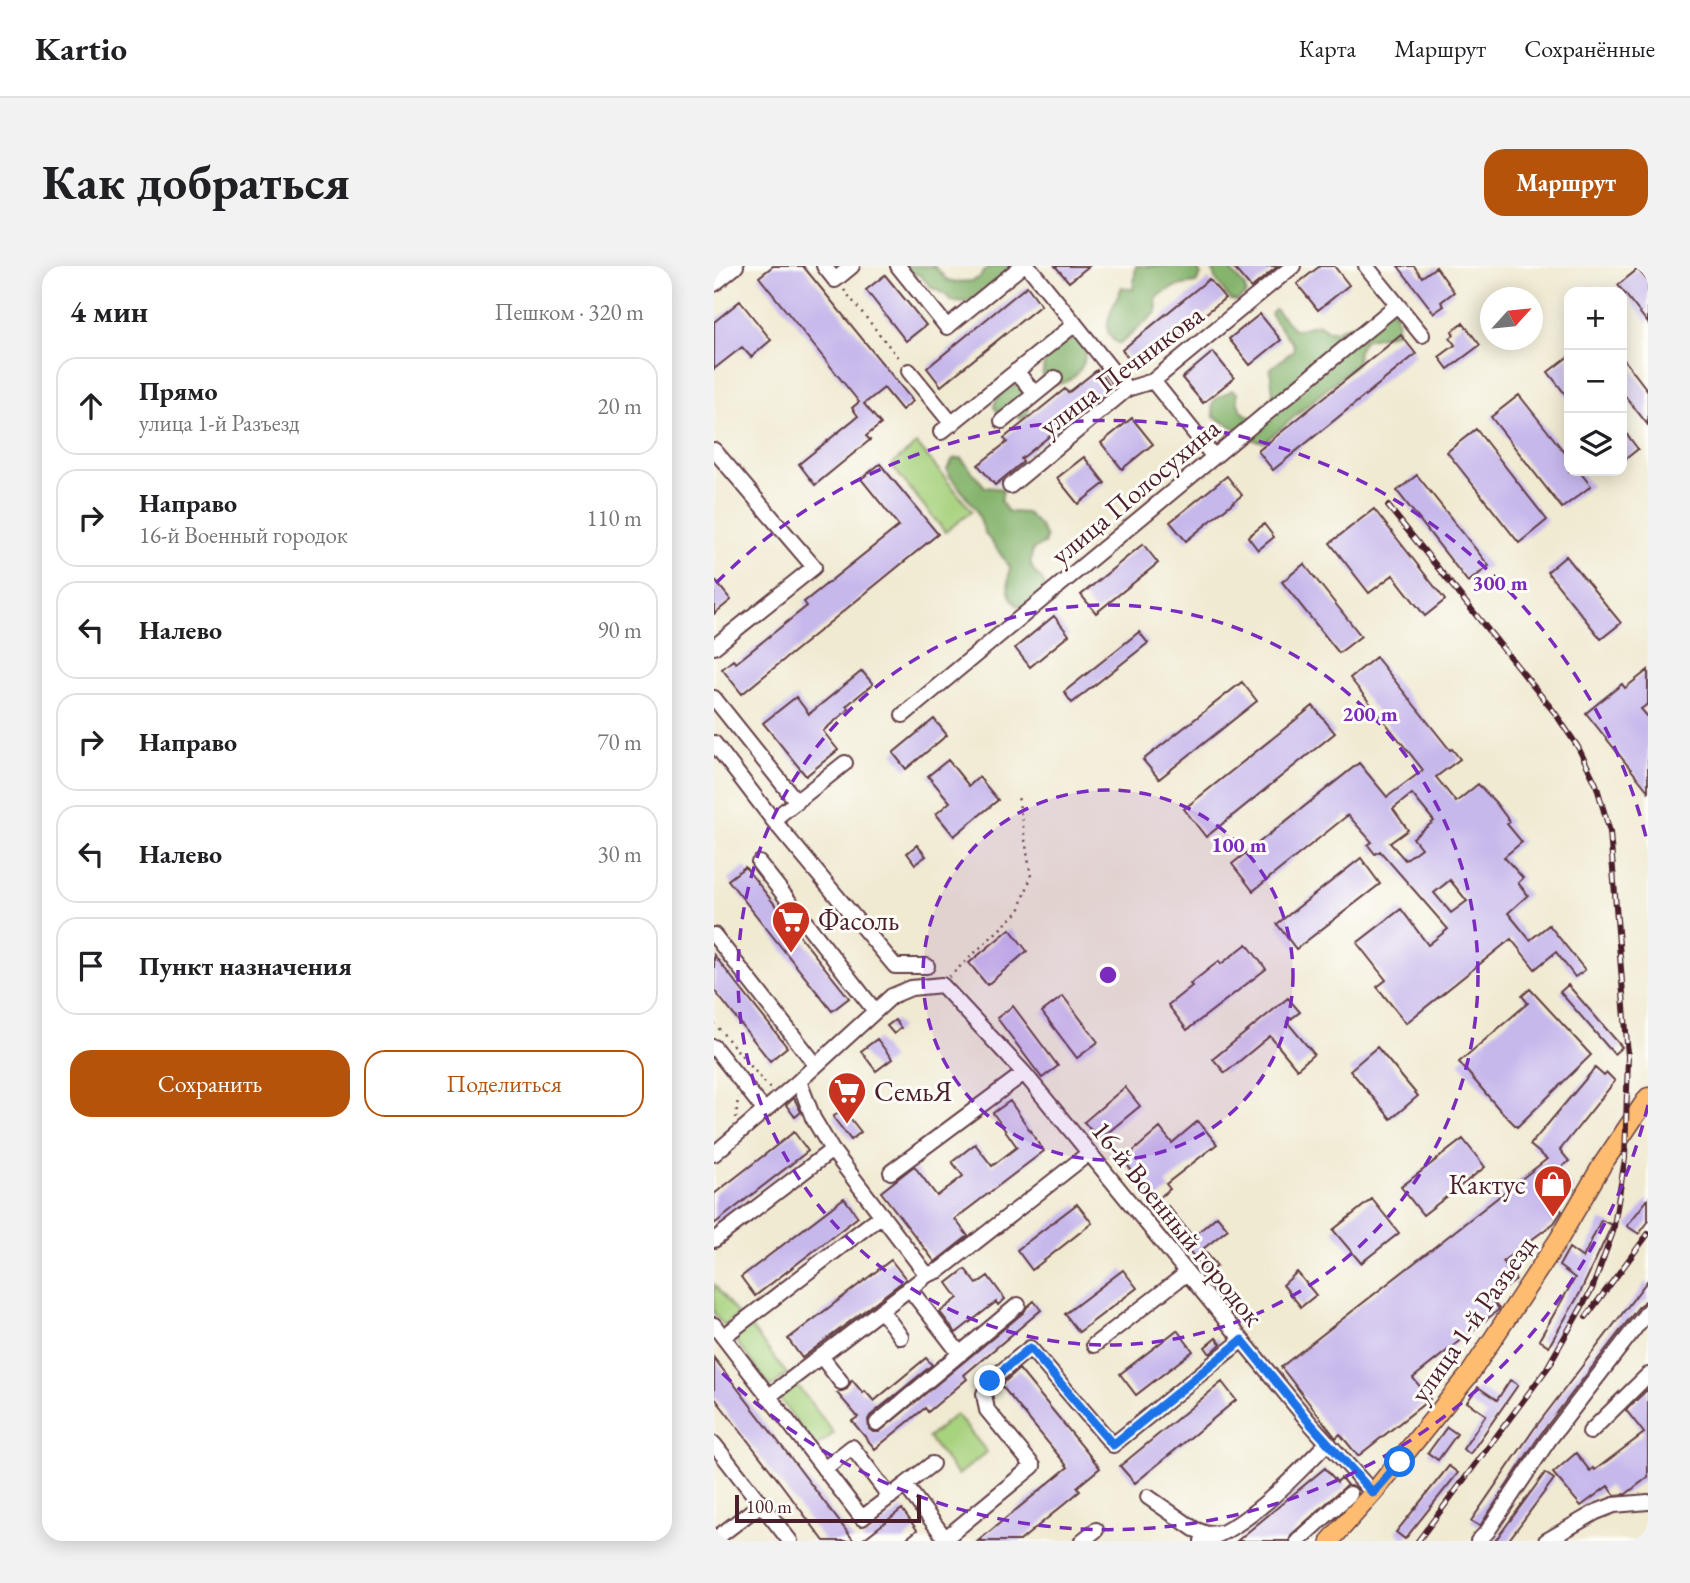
<!DOCTYPE html>
<html lang="ru">
<meta charset="utf-8">
<style>
body{margin:0;font-family:"EB Garamond",serif;background:#f2f2f2;color:#202124}
.controls{position:absolute;right:21px;top:21px;display:grid;overflow:hidden;border-radius:14px;box-shadow:0 4px 18px #0003}
.controls button{width:63px;height:63px;display:grid;place-items:center;padding:0;border:0;border-bottom:2px solid #e0e0e0;background:#fff;color:#202124;font:35px sans-serif}
.compass{position:absolute;left:766px;top:21px;width:63px;height:63px;border-radius:50%;background:#fff;box-shadow:0 4px 18px #0003;rotate:63deg}
.scale{position:absolute;left:21px;bottom:18px;width:186px;box-sizing:border-box;padding-left:7px;border:4px solid #4a1f2b;border-top:0;font-size:19px;line-height:24px;white-space:nowrap;color:#4a1f2b;-webkit-text-stroke:5px #fdfcf7;paint-order:stroke}
.stop{position:absolute;width:21px;height:21px;margin:-16px;border:5px solid #1a73e8;border-radius:50%;background:#fff}
.stop.end{background:#1a73e8;border-color:#fff;box-shadow:0 2px 7px #0008}
.list{margin:0;padding:0;list-style:none}
h2{display:flex;justify-content:space-between;align-items:center;height:91px;margin:0;padding:0 28px;font-size:30px}
h2 small{font-size:23px;font-weight:400;color:#757577}
.list li{display:grid;grid-template-columns:46px 1fr auto;gap:21px;align-items:center;box-sizing:border-box;height:98px;margin:0 14px 14px;padding:0 14px;border:2px solid #e0e0e0;border-radius:21px}
.list b{display:block;font-size:26px;white-space:nowrap}
.list p{margin:0;font-size:23px;white-space:nowrap;color:#757577}
.list em{font-size:23px;font-style:normal;color:#757577}
.actions{display:flex;gap:14px;padding:21px 28px}
.actions a{flex:1;padding:16px 0;border:2px solid #b45309;border-radius:21px;text-align:center;font-size:24px;color:#b45309}
.actions .main{background:#b45309;color:#fff}
.icon{flex:none;width:38px;height:38px;fill:none;stroke:currentColor;stroke-width:2;stroke-linecap:round;stroke-linejoin:round}
.map{position:relative;flex:none;width:934px;height:1275px;overflow:hidden;border-radius:21px}
header{display:flex;align-items:center;gap:42px;box-sizing:border-box;height:98px;padding:0 35px;background:#fff;border-bottom:2px solid #e0e0e0}
header strong{font-size:33px}
nav{display:flex;gap:38px;margin-inline-start:auto;font-size:24px}
.intro{display:flex;align-items:center;justify-content:space-between;box-sizing:border-box;height:168px;padding:0 42px}
h1{margin:0;font-size:49px}
.button{padding:18px 32px;border-radius:21px;background:#b45309;color:#fff;font-size:24px;font-weight:700}
main{display:flex;gap:42px;padding:0 42px}
aside{flex:1;background:#fff;border-radius:21px;box-shadow:0 4px 18px #0003}
.map>svg:first-child{display:block}
</style>
<header>
<strong>Kartio</strong>
<nav><a>Карта</a><a>Маршрут</a><a>Сохранённые</a></nav>
</header>
<div class="intro"><h1>Как добраться</h1><a class="button">Маршрут</a></div>
<main>
<aside>
<h2>4 мин<small>Пешком · 320 m</small></h2>
<ul class="list">
<li><svg class="icon" aria-label="ahead" viewBox="0 0 24 24"><path d="M12 20V5M6 11l6-6 6 6"/></svg><div><b>Прямо</b><p>улица 1-й Разъезд</p></div><em>20 m</em></li>
<li><svg class="icon" aria-label="right" viewBox="0 0 24 24"><path d="M7 20v-9h11M14 6l5 5-5 5"/></svg><div><b>Направо</b><p>16-й Военный городок</p></div><em>110 m</em></li>
<li><svg class="icon" aria-label="left" viewBox="0 0 24 24"><path d="M17 20v-9H6M10 6l-5 5 5 5"/></svg><div><b>Налево</b></div><em>90 m</em></li>
<li><svg class="icon" aria-label="right" viewBox="0 0 24 24"><path d="M7 20v-9h11M14 6l5 5-5 5"/></svg><div><b>Направо</b></div><em>70 m</em></li>
<li><svg class="icon" aria-label="left" viewBox="0 0 24 24"><path d="M17 20v-9H6M10 6l-5 5 5 5"/></svg><div><b>Налево</b></div><em>30 m</em></li>
<li><svg class="icon" aria-label="arrive" viewBox="0 0 24 24"><path d="M6 21V4h12l-3 4 3 4H6"/></svg><div><b>Пункт назначения</b></div></li>
</ul>
<div class="actions"><a class="main">Сохранить</a><a>Поделиться</a></div>
</aside>
<div class="map">
<svg width="934" height="1275" viewBox="0 0 934 1275">
<rect width="100%" height="100%" fill="#fdfcf7"/>
<filter id="ink" filterUnits="userSpaceOnUse"><feTurbulence type="fractalNoise" baseFrequency=".0143" numOctaves="2"/><feDisplacementMap in="SourceGraphic" scale="14" xChannelSelector="R" yChannelSelector="G"/><feConvolveMatrix kernelMatrix="1 2 1 2 8 2 1 2 1" color-interpolation-filters="sRGB"/></filter>
<filter id="wash" filterUnits="userSpaceOnUse"><feTurbulence type="fractalNoise" baseFrequency=".00686" numOctaves="4" result="noise"/><feDisplacementMap in="SourceGraphic" scale="28" xChannelSelector="R" yChannelSelector="G"/><feGaussianBlur stdDeviation="1.57" result="paint"/><feColorMatrix in="noise" values="0 0 0 0 0 0 0 0 0 0 0 0 0 0 0 0 0 1.4 0 .05"/><feComposite in="paint" operator="in"/></filter>
<g filter="url(#wash)">
<rect width="100%" height="100%" fill="#f0ead1"/>
<!-- green -->
<path fill="#a7d27e" stroke="#787854" stroke-width="2" d="M203,178L258,245L231,266L177,199Z
M0,1018L24,1049L10,1060L0,1047Z
M35,1059L73,1108L57,1121L19,1071Z
M82,1118L120,1167L102,1181L65,1132Z
M242,1148L273,1186L244,1209L214,1172Z"/>
<!-- forest -->
<path fill="#85b46d" stroke="#686a4c" stroke-width="2" d="M190,0H220L233,14L241,16L258,15L265,12L275,0H301L255,36L237,35L232,29L217,21L206,9L197,7Z
M422,0H479L484,3L487,9L482,17C467,19 453,21 442,33L443,46L406,78C381,67 400,40 408,21L419,24Z
M498,0H513L531,21L532,28L523,35L517,34L501,13Z
M561,43L581,64L604,58L614,65H621L675,44L680,45C684,53 685,60 681,67L650,74L644,85L643,97L551,176L539,174L529,166L500,151L498,139L502,133L518,124L523,127C522,139 529,150 541,153L551,137L556,133L559,127L556,103L579,85L580,79L560,54L557,47Z
M361,73L367,75C368,78 371,82 371,86C373,106 345,130 329,110C327,92 344,75 361,73Z
M298,117L309,122L315,144L312,150L307,153L297,147L283,145L280,141C282,129 289,123 298,117Z
M247,192L271,221L289,223L287,236L294,246L313,247L326,260L332,272L330,278L319,283C318,289 315,296 318,302C323,312 331,312 332,324L317,338L304,340C291,330 294,316 296,301L271,267L262,243L235,209L233,203L239,193Z"/>
<g id="blocks">
<!-- building -->
<path fill="#c7b8ec" fill-rule="evenodd" d="M59,0H89L199,135L188,144L170,122L150,138L167,158L152,170L156,174L101,219L85,198L144,150L138,142L145,136L45,11Z
M341,0H375L355,16Z
M518,0H564L537,22Z
M606,0H620L635,19L604,44L583,18Z
M684,0H700L708,11L722,1L740,26L727,36L730,40L720,47Z
M924,3L934,15V57L904,19Z
M171,9L212,59L192,75L152,24Z
M495,13L511,32L423,103L408,84Z
M313,20L327,39L227,120L213,102Z
M26,35L57,74L37,91L28,81L0,103V56Z
M546,48L567,74L536,99L515,73Z
M749,57L766,79L734,103L725,91L741,79L736,72L740,69L738,65Z
M687,69L702,88L559,204L544,185Z
M499,86L520,112L489,137L468,112Z
M855,90V133L834,106Z
M908,91L934,125V159L908,126Z
M383,104L398,123L370,146L368,144L307,193L309,196L281,219L264,199L293,176L290,172L341,131L351,123L354,127Z
M805,129L855,192V205H865L877,220L848,242L777,151Z
M418,152L439,178L408,203L387,177Z
M908,162L924,183L908,196Z
M762,163L833,254L805,277L733,186Z
M370,191L391,217L364,238L343,212Z
M166,198L224,268L28,428L8,403L19,394L22,397L93,340L90,336L185,260L147,213Z
M703,209L775,300L754,316L683,225Z
M513,210L528,229L472,275L456,256Z
M660,243L731,334L711,350L679,309L655,327L616,277Z
M550,258L560,271L544,284L534,271Z
M429,278L444,297L382,347L367,329Z
M852,290L907,357L887,373L833,306Z
M590,298L647,370L625,387L568,316Z
M0,313L17,334L0,348Z
M340,350L355,369L316,401L301,382Z
M425,366L434,377L358,437L350,426Z
M662,391L736,484L738,483L746,493L722,511L742,536L764,518L781,536L796,556L793,558L808,576L790,591L809,612L804,617L814,629L794,647L816,674L835,659L871,704L861,711L842,686L821,703L797,673L692,757L663,721L672,714L643,677L687,643L714,679L734,663L666,585L661,588L654,579L658,576L634,549L539,625L518,598L645,497L673,531L709,504L636,412ZM698,528L720,555L699,572L707,582L691,594L676,577L694,564L679,543ZM736,614L753,635L737,647L720,627Z
M934,404V438L927,443L934,451V525L872,447L908,418L911,422Z
M148,405L159,418L132,440L135,443L109,465L124,484L92,510L49,457L82,431L95,448Z
M528,416L543,435L445,513L429,494Z
M599,440L621,467L492,571L470,543Z
M220,453L233,469L192,503L179,487Z
M234,494L255,520L265,511L284,534L240,570L222,548L236,536L214,510Z
M203,579L212,590L201,598L193,587Z
M647,592L666,618L582,683L563,658Z
M31,601L135,732L118,745L14,614Z
M296,663L313,685L273,719L255,697Z
M533,678L552,703L473,764L454,739L478,720L476,718L505,695L507,698Z
M0,689L73,781L56,795L0,724Z
M854,719L908,781L900,788L846,726Z
M816,723L877,789L803,861L785,843L745,796L814,737L808,730Z
M349,730L384,776L363,792L328,746Z
M574,732L586,746L573,756L600,788L583,803L556,770L511,807L499,793Z
M299,740L344,800L328,812L283,752Z
M181,754L187,762L180,768L173,760Z
M163,773L178,793L162,805L147,785Z
M663,781L704,830L677,853L636,804Z
M881,802L890,810L893,807L901,815L846,884L855,895L845,903L860,923L842,938L848,945L840,957L789,995L802,1014L777,1033L785,1043L783,1045L699,1112L716,1133L644,1190L626,1168L622,1172L567,1101L833,893L816,879Z
M411,821L426,840L385,874L370,856Z
M80,832L87,846L81,851L72,839Z
M296,835L330,885L241,953L254,970L221,996L167,926L200,900L223,930L249,910L238,896L261,878L278,900L303,881L279,847Z
M129,843L147,866L137,874L119,851Z
M484,855L503,878L452,918L456,923L442,934L409,894L446,862L458,877Z
M80,866L94,885L0,958V928Z
M749,873L771,901L709,949L687,921Z
M130,932L144,951L41,1030L27,1011Z
M658,933L685,967L647,997L619,964Z
M934,933V956L925,968L913,960Z
M363,938L378,957L318,1004L303,984Z
M454,940L479,971L503,950L514,963L489,983L503,1000L494,1008L445,948Z
M887,954L898,959L866,1027L835,1080L825,1074L861,1012L845,1000L855,982L869,992Z
M177,994L192,1013L88,1092L74,1073Z
M251,1003L263,1018L274,1010L291,1033L284,1039L282,1036L242,1067L226,1046L244,1032L233,1017Z
M409,1004L423,1022L365,1066L351,1048Z
M583,1006L602,1029L587,1041L569,1019Z
M934,1014V1033L926,1039L826,1169L766,1260L757,1255L820,1163Z
M320,1035L327,1044L250,1109L253,1113L214,1146L211,1142L161,1183L138,1155L144,1151L123,1127L133,1123L138,1114L149,1127L151,1125L160,1135L212,1092L218,1099L156,1150L154,1154L155,1163L159,1166H165L310,1046L313,1041Z
M463,1064L479,1085L422,1129L406,1108Z
M502,1072L507,1078L496,1088L491,1081Z
M0,1092L83,1200L140,1275H110L64,1214L0,1131Z
M305,1103L386,1202L363,1221L366,1225L306,1275H264L354,1201L287,1119Z
M796,1114L804,1119L756,1188L749,1183L772,1149L753,1136L764,1121L783,1134Z
M508,1116L522,1134L421,1217L406,1200Z
M934,1123V1211L912,1228L901,1229L894,1220L867,1240L839,1207L862,1187L876,1205L879,1202L881,1204L930,1167L912,1144Z
M733,1161L743,1168L724,1194L714,1187Z
M735,1200L744,1207L691,1273L682,1266Z
M611,1202L623,1216L627,1212L633,1219L578,1268L575,1275H523Z
M831,1207L840,1213L794,1275H781Z
M188,1243L203,1264L189,1275H147Z"/>
</g>
</g>
<g filter="url(#ink)">
<use href="#blocks" fill-opacity="0" stroke="#633d44" stroke-width="2"/>
<g fill="none" stroke-linecap="round" stroke-linejoin="round">
<!-- minor casing -->
<g stroke="#633d44" stroke-width="18">
<path id="minor" d="M110,0L121,14L138,0
M184,0L233,61L308,0
M652,0L708,69
M0,18L22,0
M361,58L413,123
M195,105L238,158
M302,105L321,128
M439,115L500,191
M288,155L341,112
M227,166L361,58L314,0
M0,184L100,301L0,381
M296,220L413,123L439,115L579,0
M0,432L83,536
M189,449L683,39
M0,477L59,554L181,700H213
M59,554L131,497
M45,597L161,745
M0,669L102,799
M0,781L50,844
M85,815L99,852L118,884L213,1009
M0,888L85,815L178,730L197,722L228,719L310,807L595,1156L659,1227
M177,906L310,807
M0,974L118,884
M195,1022L246,1088
M167,1044L187,1071
M0,1059L148,1252L191,1219L231,1272
M9,1071L168,949
M380,1079L473,1007
M107,1090L127,1116
M54,1131L213,1009L226,1004L375,887
M163,1157L304,1039
M876,1166L934,1109
M0,1178L76,1275
M110,1203L138,1181L176,1231
M191,1219L218,1198
M434,1231L480,1263L493,1268L506,1267
M0,1274L47,1238
M228,1275L319,1200L273,1144L270,1128L276,1115L316,1082L399,1179L528,1074
M368,1275L382,1264
M488,1275C532,1263 582,1209 613,1177
M584,1275L636,1228
M764,1275L773,1266L834,1175L934,1045
M832,1275L882,1246L900,1239L934,1236"/>
</g>
<!-- major casing -->
<g stroke="#633d44" stroke-width="21">
<path id="major" d="M616,1275L659,1227L755,1109L845,973L888,899L934,831"/>
</g>
<!-- path -->
<path stroke="#633d44" stroke-width="2.5" stroke-dasharray="2 5" stroke-linecap="butt" d="M130,24L187,95
M235,711L305,645L317,611L304,530
M0,757L57,824
M22,852L24,831"/>
<!-- minor -->
<use href="#minor" stroke="#fff" stroke-width="14"/>
<!-- major -->
<use href="#major" stroke="#febc70" stroke-width="18"/>
<!-- rail casing -->
<g stroke="#4a1f2b" stroke-width="6">
<path id="rail" d="M674,240L841,447L864,481L882,518L896,566L914,790L911,893L899,966L878,1023L833,1102
M872,1051L934,968
M704,1275L838,1096"/>
</g>
<!-- rail -->
<use href="#rail" stroke="#fdfcf7" stroke-width="3.5" stroke-dasharray="10" stroke-linecap="butt"/>
</g>
</g>
<g fill="none" stroke-linecap="round" stroke-linejoin="round" filter="url(#ink)">
<!-- route -->
<path stroke="#1a73e8" stroke-width="9" d="M276,1115L316,1082L399,1179L528,1074L595,1156L659,1227L686,1196"/>
</g>
<!-- distance rings -->
<circle cx="394" cy="709" r="185" fill="#7b2cbf" fill-opacity=".12"/>
<g fill="none" stroke="#7b2cbf" stroke-width="3.5" stroke-dasharray="12 9">
<circle cx="394" cy="709" r="185"/>
<circle cx="394" cy="709" r="370"/>
<path d="M934 839A555 555 0 0 1 2 1101M2 317A555 555 0 0 1 934 579"/>
</g>
<!-- icons -->
<defs>
<g id="supermarket-pin" transform="scale(2.0125)"><path d="M0 17L-7.5 6A9.5 9.5 0 1 1 7.5 6Z" fill="#c8321e" stroke="#fdfcf7"/><path d="M-6-5.5h2.5l.6 2H6L4.5 2H-2.5L-4.4-4H-6ZM-1.5 3.2a1.3 1.3 0 1 0 .1 0ZM3 3.2a1.3 1.3 0 1 0 .1 0Z" fill="#fff"/></g>
<g id="shop-pin" transform="scale(2.0125)"><path d="M0 17L-7.5 6A9.5 9.5 0 1 1 7.5 6Z" fill="#c8321e" stroke="#fdfcf7"/><path d="M-5-2.5h2.3a2.7 3.5 0 0 1 5.4 0H5L5.5 6h-11ZM-1.5-2.5h3a1.5 2.3 0 0 0-3 0Z" fill="#fff"/></g>
</defs>
<g fill-rule="evenodd">
<use href="#supermarket-pin" x="77" y="654"/>
<use href="#supermarket-pin" x="133" y="825"/>
<use href="#shop-pin" x="839" y="918"/>
</g>
<g text-anchor="middle" stroke-width="6" stroke-linejoin="round" paint-order="stroke">
<!-- street labels -->
<g font-size="28" fill="#4a1f2b" stroke="#fdfcf7">
<text transform="translate(407 104) rotate(-37)" y="10">улица Печникова</text>
<text transform="translate(421 225) rotate(-40)" y="10">улица Полосухина</text>
<text transform="translate(464 957) rotate(51)" y="10">16-й Военный городок</text>
<text transform="translate(758 1053) rotate(-55)" y="10">улица 1-й Разъезд</text>
</g>
<!-- poi labels -->
<g font-size="28" fill="#4a1f2b" stroke="#fdfcf7" text-anchor="start">
<text x="104" y="664">Фасоль</text>
<text x="160" y="835">СемьЯ</text>
<text x="812" y="928" text-anchor="end">Кактус</text>
</g>
</g>
<circle cx="394" cy="709" r="10" fill="#7b2cbf" stroke="#fdfcf7" stroke-width="3.5"/>
<g font-size="21" text-anchor="middle" font-weight="bold" fill="#7b2cbf" stroke="#fdfcf7" stroke-width="6" stroke-linejoin="round" paint-order="stroke">
<text x="786" y="324">300 m</text>
<text x="656" y="455">200 m</text>
<text x="525" y="586">100 m</text>
</g>
</svg>
<div class="controls">
<button>+</button>
<button>−</button>
<button><svg class="icon" aria-label="layers" viewBox="0 0 24 24"><path d="M12 4l9 5-9 5-9-5zM3 14l9 5 9-5"/></svg></button>
</div>
<svg class="compass" viewBox="-18 -18 36 36"><path d="M0-13l5 13h-10z" fill="#e53935"/><path d="M0 13l5-13h-10z" fill="#757577"/></svg>
<div class="scale">100 m</div>
<div class="stop" style="left:686px;top:1196px"></div>
<div class="stop end" style="left:276px;top:1115px"></div>
</div>
</main>
